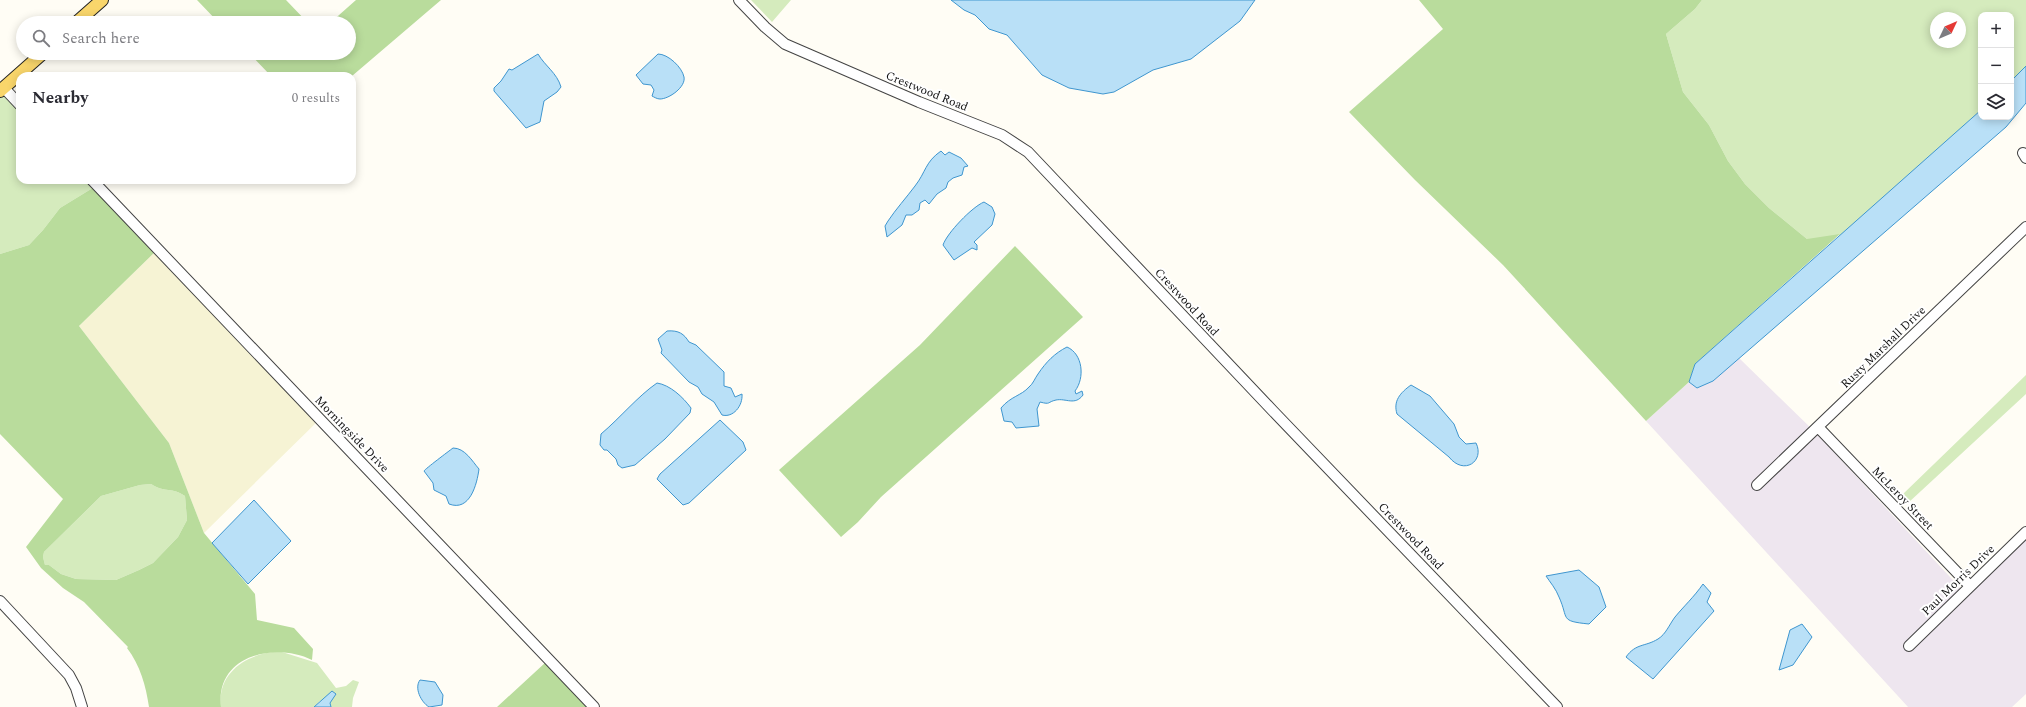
<!DOCTYPE html>
<meta charset="utf-8">
<style>
body{margin:0;font-family:Spectral,serif;background:#f2f2f3;color:#2b2b33}
.controls{position:absolute;right:12px;top:12px;display:grid;overflow:hidden;border-radius:8px;box-shadow:0 2px 10px #0003}
.controls button{width:36px;height:36px;display:grid;place-items:center;padding:0;border:0;border-bottom:1px solid #e1e1e2;background:#fff;color:#2b2b33;font:20px sans-serif}
.compass{position:absolute;left:1930px;top:12px;width:36px;height:36px;border-radius:50%;background:#fff;box-shadow:0 2px 10px #0003;rotate:46deg}
.list{margin:0;padding:0;list-style:none}
h2{display:flex;justify-content:space-between;align-items:center;height:52px;margin:0;padding:0 16px;font-size:17px}
h2 small{font-size:13px;font-weight:400;color:#7c7c81}
.icon{flex:none;width:22px;height:22px;fill:none;stroke:currentColor;stroke-width:2;stroke-linecap:round;stroke-linejoin:round}
.map{position:relative;flex:none;width:2026px;height:707px;overflow:hidden}
.search{position:absolute;background:#fff;box-shadow:0 2px 10px #0003;left:16px;top:16px;width:340px;height:44px;display:flex;align-items:center;gap:10px;box-sizing:border-box;padding:0 14px;border-radius:22px;color:#7c7c81;font-size:15px}
.panel{position:absolute;background:#fff;box-shadow:0 2px 10px #0003;left:16px;top:72px;width:340px;height:112px;border-radius:12px}
.map>svg:first-child{display:block}
</style>
<div class="map">
<svg width="2026" height="707" viewBox="0 0 2026 707">
<rect width="100%" height="100%" fill="#fffdf5"/>
<!-- industrial -->
<path fill="#eee6ef" d="M1739,358L1815,432L1964,592L2026,529V694L2012,707H1908L1646,421L1689,382L1697,388L1713,381Z"/>
<!-- farmland -->
<path fill="#f6f3d4" d="M157,250L320,419L204,533L169,443L79,326Z"/>
<!-- green -->
<path fill="#d5ebbd" fill-rule="evenodd" d="M751,0H791L772,22Z
M1702,0H2026V66L2011,81V15H1981V110L1844,234L1817,239H1807L1769,208L1745,184L1728,161L1709,125L1683,92L1666,34L1695,9ZM1936,18H1960V42H1936Z
M4,93L20,108V180H90L96,186L60,208L43,230L29,245L0,254V96Z
M2026,375V394L1908,503L1903,494Z
M151,484C165,493 172,487 185,496L187,520L178,537L153,563L139,570L116,580L76,579L61,574L49,565H45L43,557L44,552L101,496L140,485Z
M272,652H282L317,663L336,688L346,686L353,680L359,682L353,698L352,707H331L330,703L320,701L314,707H221C217,675 243,656 272,652Z"/>
<!-- forest -->
<path fill="#b9dc9c" fill-rule="evenodd" d="M197,0H286L308,23H219Z
M356,0H441L352,76H271L249,53H349V23H330Z
M1419,0H1702L1695,9L1666,34L1683,92L1709,125L1728,161L1745,184L1769,208L1807,239L1840,234L1695,364L1689,382L1646,421L1503,265L1415,180L1349,112L1443,29Z
M96,186L157,250L79,326L169,443L204,533L255,594L257,620L294,628L313,649L312,660C275,642 215,655 221,707H149C146,686 140,665 127,648L128,647L84,602L63,588L41,568L26,547L63,499L0,434V254L29,245L43,230L60,208ZM151,484C165,493 172,487 185,496L187,520L178,537L153,563L139,570L116,580L76,579L61,574L49,565H45L43,557L44,552L101,496L140,485Z
M1015,246L1083,317L881,497L858,522L841,537L779,470L920,345Z
M546,662L591,707H497Z"/>
<!-- water -->
<path fill="#b9e0f7" stroke="#3f96cf" d="M951,0H1255L1240,21L1191,59L1153,70L1114,92L1103,94L1069,88L1042,75L1007,35L989,29L975,15L964,10Z
M538,54C545,66 557,73 561,87L557,92L544,101L540,122L526,128L494,91V88L501,81L509,69L512,70Z
M658,54C668,54 682,67 684,77C686,87 669,99 660,99C657,99 654,97 652,96L654,90L651,85L643,84L636,75Z
M2026,66V103L2006,127L1713,381L1697,388L1689,382L1695,364L1981,110V117H2011V81Z
M941,151L945,155L949,152L961,158L968,166L964,167L962,175L953,178L948,182L946,188L937,194L929,204L925,200L920,203L919,210L912,215H906L902,225L887,237L885,226L888,221C896,209 906,198 915,186C926,172 925,162 941,151Z
M984,202L992,207L995,214L992,225L974,242L977,245V250L972,248L954,260L943,245C947,233 972,207 984,202Z
M667,331C679,330 684,334 689,342L696,345L724,372V386L731,388L735,397L742,394C743,406 733,418 722,415L714,402L702,394L698,387L689,382L661,353L662,350L658,339Z
M1067,347C1083,354 1085,378 1075,391L1076,394L1082,391L1083,395C1075,406 1066,398 1056,400C1047,402 1051,405 1040,402L1037,409L1039,426L1016,428L1012,422L1004,421L1001,408C1011,396 1021,396 1029,387C1033,384 1035,378 1038,374C1046,362 1055,353 1067,347Z
M657,383C670,385 683,397 691,408L690,413L665,439L635,465L622,468L618,465L616,459L607,450H604L600,445L601,434C620,418 638,396 657,383Z
M1411,385L1430,396L1454,424L1459,437L1466,444L1476,443C1485,461 1464,476 1449,457L1397,414C1393,401 1400,393 1411,385Z
M720,420L743,442L746,450L689,503L683,505L657,479L660,474Z
M453,448C465,448 472,461 479,469C477,484 470,512 449,504L446,496L434,490L433,483L424,471C425,469 449,451 453,448Z
M254,500L291,541L248,584L212,543Z
M1579,570L1599,587L1606,607L1589,624C1559,621 1569,619 1559,597C1556,589 1550,582 1546,576Z
M1703,584L1711,593L1707,602L1714,611L1653,679L1626,657C1636,643 1645,647 1658,639C1666,634 1669,625 1675,617C1684,606 1694,597 1703,584Z
M1802,624L1812,637L1793,665L1779,670L1790,630Z
M420,680L435,682L443,695L442,705L429,707C421,702 414,688 420,680Z
M332,691L336,694L330,703L331,707H314Z"/>
<g fill="none" stroke-linecap="round" stroke-linejoin="round">
<!-- minor casing -->
<g stroke="#444" stroke-width="12">
<path id="minor" d="M739,0L765,27L785,44L919,102L1002,135L1028,152L1273,411L1557,707
M4,88L20,105
M2023,153L2026,158
M92,180L594,707
M1818,427L1970,586
M1757,485L2026,227
M0,601L69,675L76,688L82,707
M1909,646L2026,532"/>
</g>
<!-- major casing -->
<g stroke="#222" stroke-width="14">
<path id="major" d="M76,23L102,0
M0,91L43,53"/>
</g>
<!-- minor -->
<use href="#minor" stroke="#fff" stroke-width="10"/>
<!-- major -->
<use href="#major" stroke="#f9d66b" stroke-width="12"/>
</g>
<g text-anchor="middle" stroke-width="4" stroke-linejoin="round" paint-order="stroke">
<!-- street labels -->
<g font-size="12" fill="#111" stroke="#fff">
<text transform="translate(927 91) rotate(22)" y="4">Crestwood Road</text>
<text transform="translate(1187 302) rotate(47)" y="4">Crestwood Road</text>
<text transform="translate(1883 347) rotate(-44)" y="4">Rusty Marshall Drive</text>
<text transform="translate(352 434) rotate(46)" y="4">Morningside Drive</text>
<text transform="translate(1903 498) rotate(46)" y="4">McLeroy Street</text>
<text transform="translate(1411 536) rotate(46)" y="4">Crestwood Road</text>
<text transform="translate(1958 580) rotate(-44)" y="4">Paul Morris Drive</text>
</g>
</g>
</svg>
<div class="controls">
<button>+</button>
<button>−</button>
<button><svg class="icon" aria-label="layers" viewBox="0 0 24 24"><path d="M12 4l9 5-9 5-9-5zM3 14l9 5 9-5"/></svg></button>
</div>
<svg class="compass" viewBox="-18 -18 36 36"><path d="M0-13l5 13h-10z" fill="#e53935"/><path d="M0 13l5-13h-10z" fill="#7c7c81"/></svg>
<div class="search"><svg class="icon" aria-label="search" viewBox="0 0 24 24"><circle cx="10" cy="10" r="6"/><path d="M15 15l6 6"/></svg>Search here</div>
<section class="panel">
<h2>Nearby<small>0 results</small></h2>
<ul class="list">
</ul>
</section>
</div>
